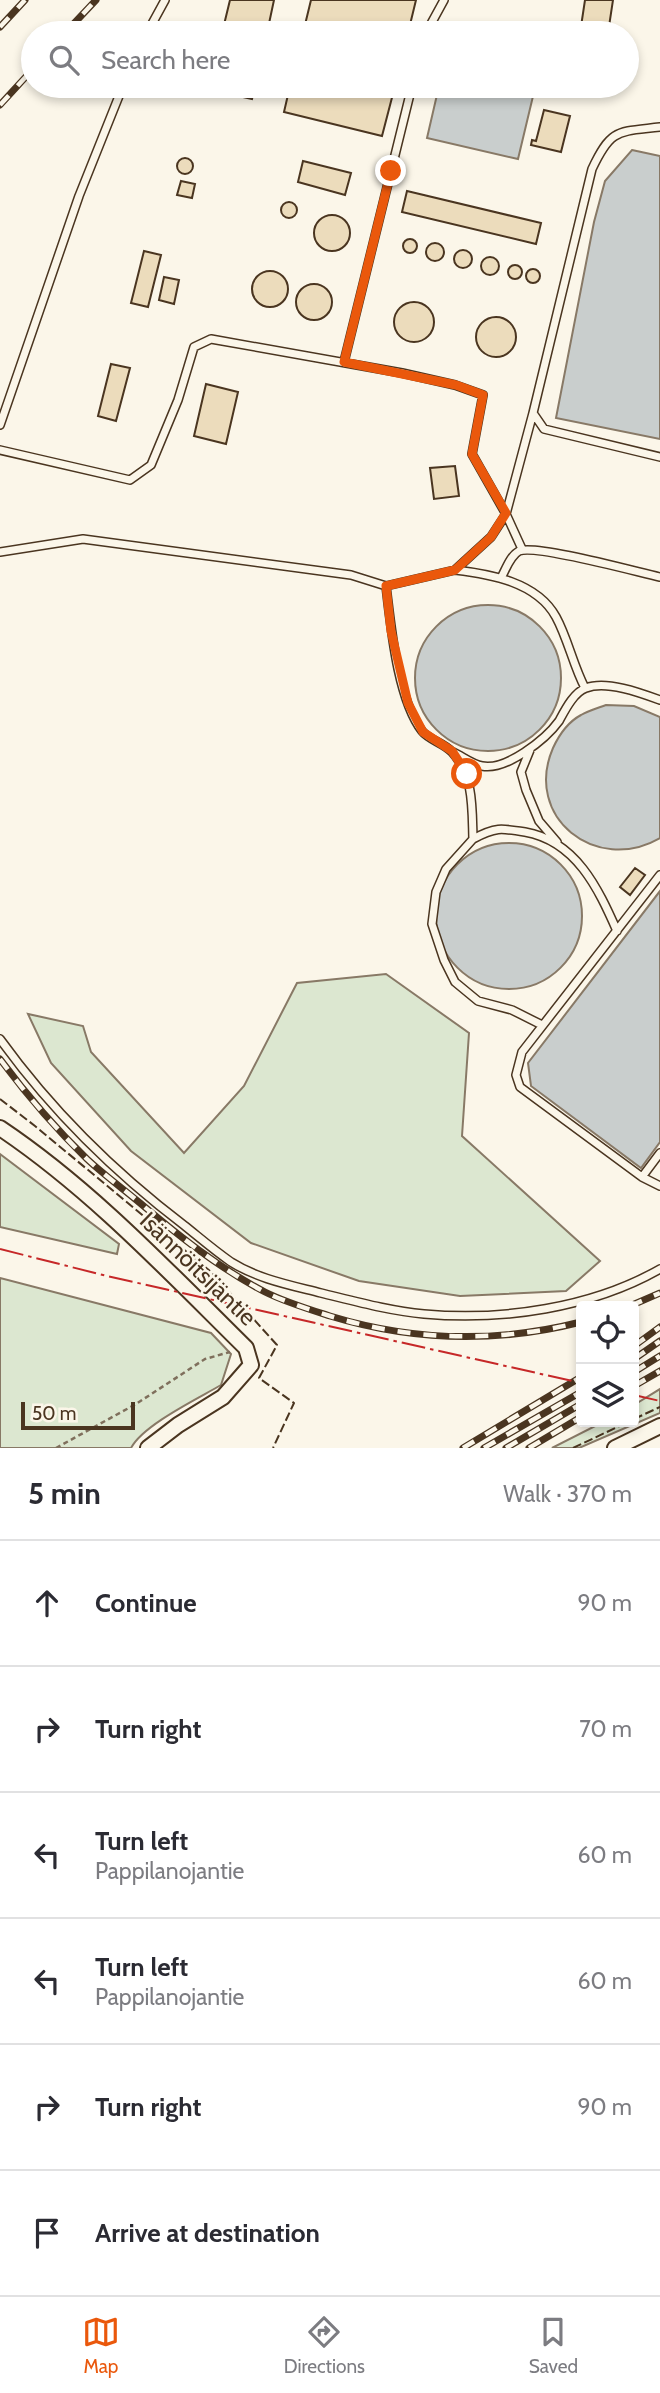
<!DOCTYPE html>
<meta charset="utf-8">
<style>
body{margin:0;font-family:Cabin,sans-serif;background:#f2f2f3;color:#2b2b33}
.controls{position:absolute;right:21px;bottom:21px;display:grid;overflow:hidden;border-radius:7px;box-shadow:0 4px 10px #0003}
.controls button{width:63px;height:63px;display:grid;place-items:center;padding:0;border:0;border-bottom:2px solid #e1e1e2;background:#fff;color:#2b2b33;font:35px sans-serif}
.scale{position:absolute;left:21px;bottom:18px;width:114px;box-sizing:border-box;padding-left:7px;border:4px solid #4a3520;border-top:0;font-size:19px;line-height:24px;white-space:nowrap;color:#4a3520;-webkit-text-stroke:5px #fbf6e9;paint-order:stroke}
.stop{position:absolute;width:21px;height:21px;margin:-16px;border:5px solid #ea580c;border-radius:50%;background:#fff}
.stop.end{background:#ea580c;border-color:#fff;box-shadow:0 2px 7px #0008}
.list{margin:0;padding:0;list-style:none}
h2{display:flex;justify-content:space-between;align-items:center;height:91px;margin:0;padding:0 28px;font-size:30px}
h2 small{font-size:23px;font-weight:400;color:#7c7c81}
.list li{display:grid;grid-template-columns:46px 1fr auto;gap:21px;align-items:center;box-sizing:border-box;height:126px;padding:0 28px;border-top:2px solid #e1e1e2}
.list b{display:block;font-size:26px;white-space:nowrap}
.list p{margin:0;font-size:23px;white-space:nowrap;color:#7c7c81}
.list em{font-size:23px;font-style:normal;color:#7c7c81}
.icon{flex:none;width:38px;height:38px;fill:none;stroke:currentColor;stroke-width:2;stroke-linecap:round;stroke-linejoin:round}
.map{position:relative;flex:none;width:660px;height:1448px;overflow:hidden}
.search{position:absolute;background:#fff;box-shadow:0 4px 10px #0003;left:21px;right:21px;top:21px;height:77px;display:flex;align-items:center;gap:18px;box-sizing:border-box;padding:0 24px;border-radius:38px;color:#7c7c81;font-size:26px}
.sheet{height:847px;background:#fff}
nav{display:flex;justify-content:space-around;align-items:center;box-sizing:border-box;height:98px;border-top:2px solid #e1e1e2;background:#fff;font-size:19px;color:#7c7c81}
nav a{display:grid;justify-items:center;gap:4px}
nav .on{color:#ea580c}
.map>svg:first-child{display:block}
</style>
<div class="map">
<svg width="660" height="1448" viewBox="0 0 660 1448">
<rect width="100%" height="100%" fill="#fbf6e9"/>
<!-- green -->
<path fill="#dce7d0" stroke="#887966" stroke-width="2" d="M386,974L469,1033L462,1136L600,1261L566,1291L460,1296L359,1281L251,1243L131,1151L51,1063L28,1014L83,1026L91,1052L184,1153L244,1086L297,983Z
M0,1154L119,1244L117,1254L0,1227Z
M0,1278L211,1333L231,1354L221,1385C197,1399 143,1425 131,1448H0Z
M660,1389V1413L579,1448H552L603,1422H634V1405Z"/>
<!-- water -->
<path fill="#c9cecd" stroke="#887966" stroke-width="2" d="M439,86H507L534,92L518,159L427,138Z
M632,150L660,156V439L556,418L594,222L605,181Z
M415 678a73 73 0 1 1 146 0a73 73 0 1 1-146 0Z
M606,705L634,706L660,717V838C596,875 523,817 553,748C559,735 568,722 581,715C588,711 598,708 606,705Z
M436 916a73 73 0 1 1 146 0a73 73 0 1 1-146 0Z
M660,891V1142L641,1168L531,1086L528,1063Z"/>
<!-- building -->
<path fill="#ecdcbc" stroke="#4a3520" stroke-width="2" d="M230,0H274L267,33H222Z
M311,0H416L408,33H303Z
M585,0H613L608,33H580Z
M194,86H255L252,99Z
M290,86H395L382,136L284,112Z
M544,110L570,116L561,152L531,145L532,140L536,141Z
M177 166a8 8 0 1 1 16 0a8 8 0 1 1-16 0Z
M303,161L351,173L345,195L298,182Z
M181,181L195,184L192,198L177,195Z
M407,191L541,223L536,244L402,212Z
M281 210a8 8 0 1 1 16 0a8 8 0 1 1-16 0Z
M314 233a18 18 0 1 1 36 0a18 18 0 1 1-36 0Z
M403 246a7 7 0 1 1 14 0a7 7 0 1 1-14 0Z
M426 252a9 9 0 1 1 18 0a9 9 0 1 1-18 0Z
M454 259a9 9 0 1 1 18 0a9 9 0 1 1-18 0Z
M144,251L161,255L148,307L131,303Z
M481 266a9 9 0 1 1 18 0a9 9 0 1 1-18 0Z
M508 272a7 7 0 1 1 14 0a7 7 0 1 1-14 0Z
M526 276a7 7 0 1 1 14 0a7 7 0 1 1-14 0Z
M252 289a18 18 0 1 1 36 0a18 18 0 1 1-36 0Z
M164,277L179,280L174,304L159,300Z
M296 302a18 18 0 1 1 36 0a18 18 0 1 1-36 0Z
M394 322a20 20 0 1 1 40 0a20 20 0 1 1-40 0Z
M476 337a20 20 0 1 1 40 0a20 20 0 1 1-40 0Z
M111,364L130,368L116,421L98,416Z
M206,384L238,392L226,444L194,436Z
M455,466L459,496L434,499L430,468Z
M635,868L645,875L630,895L620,887Z"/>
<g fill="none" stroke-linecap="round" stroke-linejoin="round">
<!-- service casing -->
<g stroke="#4a3520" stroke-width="10">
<path id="service" d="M147,33L165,0
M426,33L444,0
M660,127C618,132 611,128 592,169L533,413L544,429L660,457
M344,362L412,86
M0,425L79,196L123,86
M0,450L130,480L151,465L178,400L194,347L211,339L402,373L455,385L483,395L472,454L506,514L522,549
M0,552L83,539L351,575L386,586C391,626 397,698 422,731C429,740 444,743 452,752C474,776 472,808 473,839L446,869L436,892L432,924L444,960L455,982L478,1001L512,1010L542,1025
M455,570C490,574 537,582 556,617C568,639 573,665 585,688
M501,578C506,569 510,556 519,551C536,544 637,572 660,577
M386,586L455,570L491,537L506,514L533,413
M530,750L521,772L526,790L539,821L557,842
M453,752C462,756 472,764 482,766C506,771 546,739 559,721C565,710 574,692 586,688C606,680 641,693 660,700
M473,839C495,827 501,828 525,832C576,841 598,888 617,931
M660,875L522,1052L516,1075L520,1087L642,1177L660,1153
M0,1039C52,1111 114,1172 185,1226C200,1238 215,1251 231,1262C258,1279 290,1285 321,1293C354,1301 390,1311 424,1314C502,1321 592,1308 660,1269
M642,1177L660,1186"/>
</g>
<!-- minor casing -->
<g stroke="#4a3520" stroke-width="18">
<path id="minor" d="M0,1128C91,1189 168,1271 246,1348L251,1365L223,1397L178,1425L148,1448
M615,1448L660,1426"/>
</g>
<!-- path -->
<path stroke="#7f6f5c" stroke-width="2.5" stroke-dasharray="5 3.5" stroke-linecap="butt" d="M56,1448L136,1404L205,1359L230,1352"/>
<!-- service -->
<use href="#service" stroke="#fbf6e9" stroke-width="7"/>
<!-- minor -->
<use href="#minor" stroke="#fbf6e9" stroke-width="14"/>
<!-- rail casing -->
<g stroke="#4a3520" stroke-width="7">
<path id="rail" d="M0,27L25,0
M65,33L96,0
M0,105L33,69
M0,1059C26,1094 55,1128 87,1159C103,1174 122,1188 140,1203C179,1236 219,1268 265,1292C285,1302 308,1309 330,1316C412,1341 498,1343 581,1322
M630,1306L660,1293
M634,1346L660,1327
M634,1359L660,1341
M634,1372L660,1356
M634,1386L660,1371
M463,1448L581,1377
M484,1448L581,1392
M506,1448L581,1404
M529,1448L581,1417"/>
</g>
<!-- rail -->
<use href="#rail" stroke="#fbf6e9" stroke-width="4.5" stroke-dasharray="13" stroke-linecap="butt"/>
<!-- fence -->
<path stroke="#4a3520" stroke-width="2" stroke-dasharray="9 3.5" stroke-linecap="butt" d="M0,1099L35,1126L211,1272L277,1345L259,1378L294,1403L273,1448
M634,1419L660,1407
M573,1448L628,1422"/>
<!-- power -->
<path stroke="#c62828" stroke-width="2" stroke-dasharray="24 5 3.5 5" stroke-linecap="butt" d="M0,1249L107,1276L581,1383
M634,1395L660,1401"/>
</g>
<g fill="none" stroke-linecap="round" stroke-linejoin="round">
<!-- route -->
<path stroke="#ea580c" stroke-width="9" d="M391,171L344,362L456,385L483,395L472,454L506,513L491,537L455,570L386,586L391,631L408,703L423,732L452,751L467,774"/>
</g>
<g text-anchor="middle" stroke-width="5" stroke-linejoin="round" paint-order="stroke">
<!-- street labels -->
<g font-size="24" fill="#4a3520" stroke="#fbf6e9">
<text transform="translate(198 1269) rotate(44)" y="8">Isännöitsijäntie</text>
</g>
</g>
</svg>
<div class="controls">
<button><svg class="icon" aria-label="locate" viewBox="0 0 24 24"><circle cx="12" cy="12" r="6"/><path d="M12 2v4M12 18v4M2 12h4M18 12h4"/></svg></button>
<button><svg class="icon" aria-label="layers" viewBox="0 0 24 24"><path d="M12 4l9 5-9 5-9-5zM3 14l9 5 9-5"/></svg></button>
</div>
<div class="scale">50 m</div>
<div class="stop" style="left:467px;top:774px"></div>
<div class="stop end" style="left:391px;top:171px"></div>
<div class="search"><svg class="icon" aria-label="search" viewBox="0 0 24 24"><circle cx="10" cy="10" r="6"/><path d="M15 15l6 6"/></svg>Search here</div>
</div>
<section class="sheet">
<h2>5 min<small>Walk · 370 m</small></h2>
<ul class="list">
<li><svg class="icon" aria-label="ahead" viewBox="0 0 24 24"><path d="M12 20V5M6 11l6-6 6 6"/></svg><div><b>Continue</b></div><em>90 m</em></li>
<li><svg class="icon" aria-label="right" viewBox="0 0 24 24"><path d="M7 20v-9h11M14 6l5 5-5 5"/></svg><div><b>Turn right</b></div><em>70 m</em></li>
<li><svg class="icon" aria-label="left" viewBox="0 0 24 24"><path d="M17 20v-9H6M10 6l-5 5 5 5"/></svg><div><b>Turn left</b><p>Pappilanojantie</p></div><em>60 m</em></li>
<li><svg class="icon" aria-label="left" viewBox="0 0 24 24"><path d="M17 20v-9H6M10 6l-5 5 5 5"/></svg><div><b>Turn left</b><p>Pappilanojantie</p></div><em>60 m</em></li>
<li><svg class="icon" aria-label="right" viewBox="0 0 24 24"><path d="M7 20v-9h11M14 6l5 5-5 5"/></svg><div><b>Turn right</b></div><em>90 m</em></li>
<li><svg class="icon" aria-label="arrive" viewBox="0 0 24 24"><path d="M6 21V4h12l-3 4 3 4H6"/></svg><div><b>Arrive at destination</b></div></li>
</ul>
</section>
<nav>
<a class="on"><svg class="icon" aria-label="map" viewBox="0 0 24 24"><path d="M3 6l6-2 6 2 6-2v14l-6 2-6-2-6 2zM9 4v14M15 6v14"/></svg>Map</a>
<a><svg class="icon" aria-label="directions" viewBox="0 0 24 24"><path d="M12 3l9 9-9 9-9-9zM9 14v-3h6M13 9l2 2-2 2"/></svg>Directions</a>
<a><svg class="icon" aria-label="saved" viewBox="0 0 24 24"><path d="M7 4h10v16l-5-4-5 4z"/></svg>Saved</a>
</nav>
